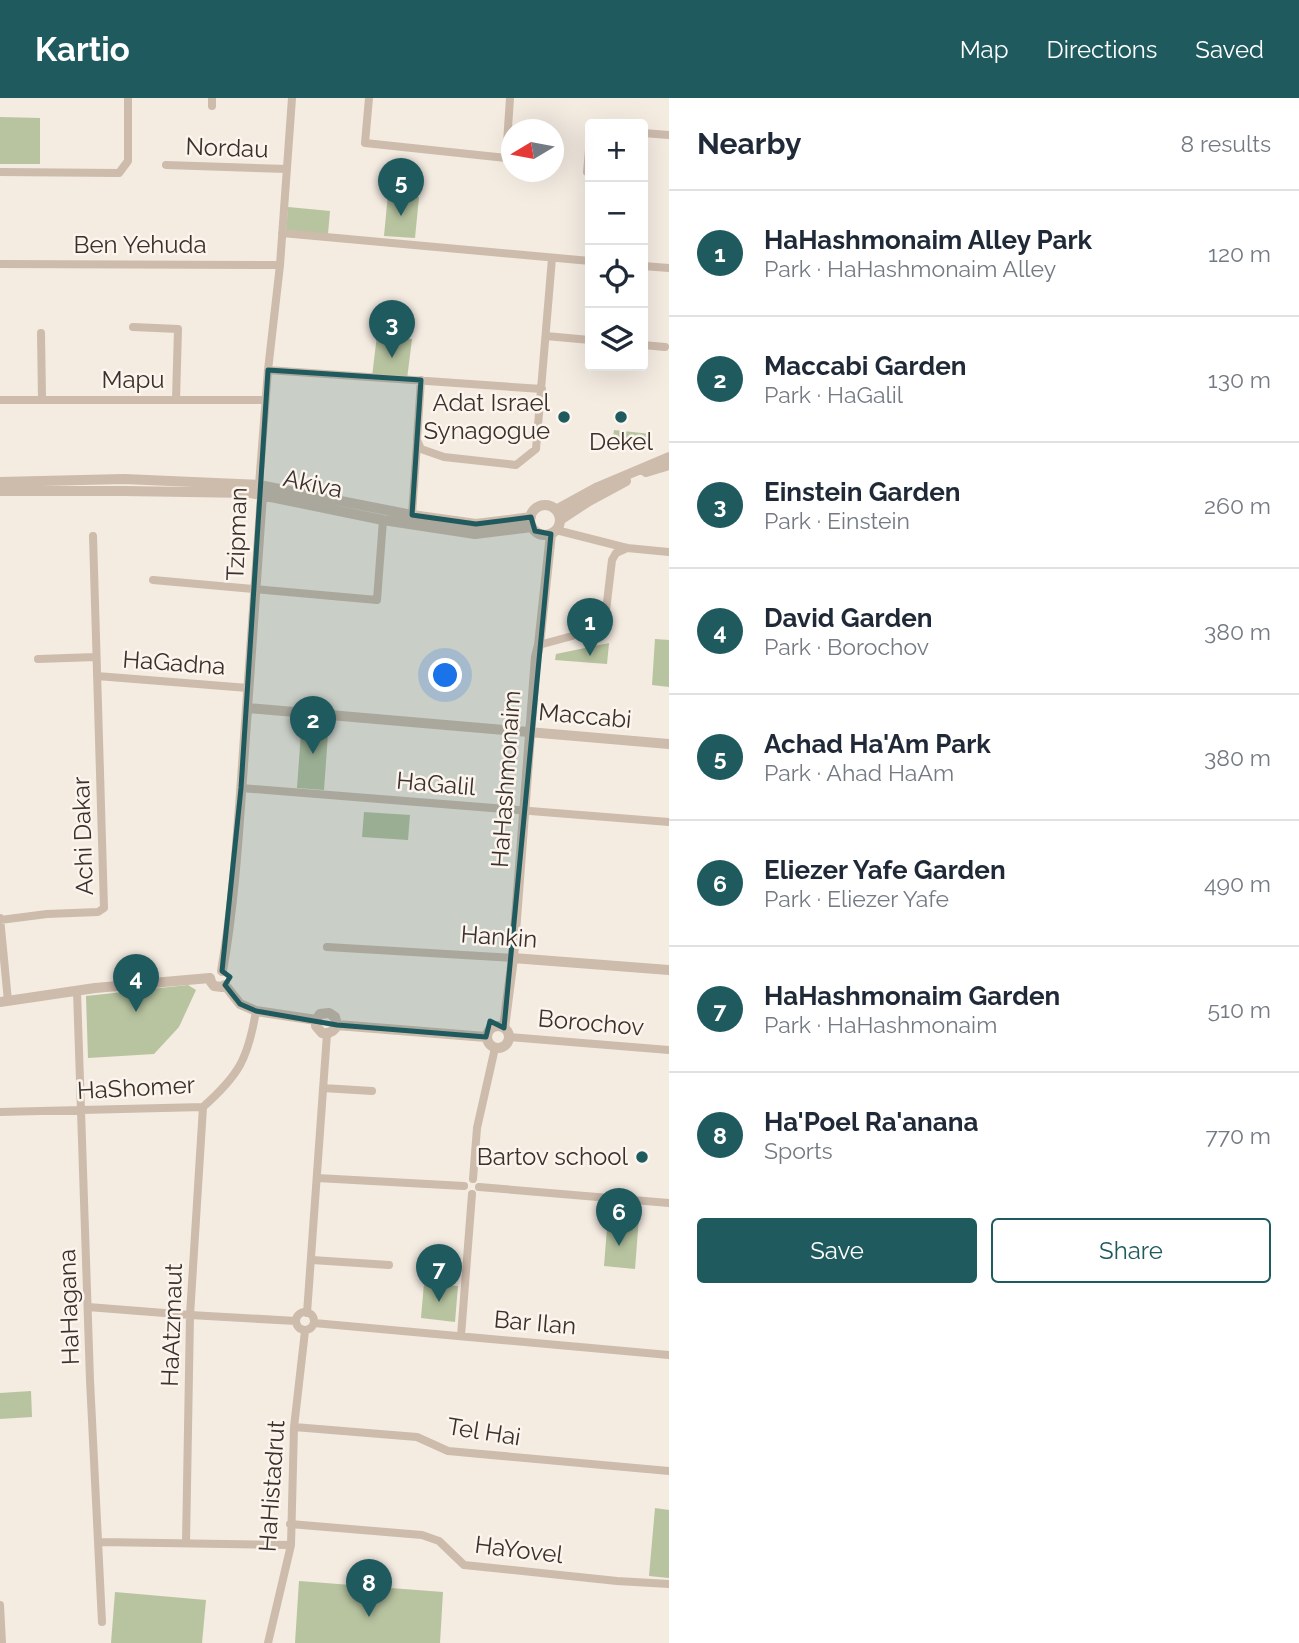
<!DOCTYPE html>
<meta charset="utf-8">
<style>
body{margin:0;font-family:Raleway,sans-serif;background:#f6f6f7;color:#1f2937}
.controls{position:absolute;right:21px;top:21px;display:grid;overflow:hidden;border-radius:7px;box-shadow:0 7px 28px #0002}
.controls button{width:63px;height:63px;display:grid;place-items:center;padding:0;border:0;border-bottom:2px solid #e0e1e3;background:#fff;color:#1f2937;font:35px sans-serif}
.compass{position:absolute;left:501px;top:21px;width:63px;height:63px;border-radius:50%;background:#fff;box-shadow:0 7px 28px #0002;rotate:260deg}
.you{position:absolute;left:446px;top:578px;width:24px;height:24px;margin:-18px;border:5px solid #fff;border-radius:50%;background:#1a73e8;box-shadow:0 0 0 10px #1a73e833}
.badge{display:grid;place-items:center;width:46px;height:46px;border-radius:50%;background:#1f5a5e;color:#fff;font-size:23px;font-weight:700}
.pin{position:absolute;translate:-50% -58px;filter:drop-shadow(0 2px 4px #0008)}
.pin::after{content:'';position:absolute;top:37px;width:24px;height:21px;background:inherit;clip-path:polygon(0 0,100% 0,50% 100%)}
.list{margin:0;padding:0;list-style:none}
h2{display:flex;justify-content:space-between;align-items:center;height:91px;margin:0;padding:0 28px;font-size:30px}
h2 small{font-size:23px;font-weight:400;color:#747a83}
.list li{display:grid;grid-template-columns:46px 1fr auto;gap:21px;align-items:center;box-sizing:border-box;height:126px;padding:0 28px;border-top:2px solid #e0e1e3}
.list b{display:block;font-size:26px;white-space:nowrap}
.list p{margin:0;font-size:23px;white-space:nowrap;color:#747a83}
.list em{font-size:23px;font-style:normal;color:#747a83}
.actions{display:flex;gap:14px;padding:21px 28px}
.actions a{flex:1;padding:16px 0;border:2px solid #1f5a5e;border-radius:7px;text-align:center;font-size:24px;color:#1f5a5e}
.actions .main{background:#1f5a5e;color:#fff}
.icon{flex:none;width:38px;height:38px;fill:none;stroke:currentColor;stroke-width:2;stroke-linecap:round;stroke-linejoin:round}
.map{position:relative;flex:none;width:669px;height:1545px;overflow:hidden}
header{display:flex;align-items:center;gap:42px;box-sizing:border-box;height:98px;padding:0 35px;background:#1f5a5e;color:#fff}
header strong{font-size:33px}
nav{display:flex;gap:38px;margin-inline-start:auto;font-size:24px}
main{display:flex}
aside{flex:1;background:#fff}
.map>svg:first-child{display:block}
</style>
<header>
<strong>Kartio</strong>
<nav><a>Map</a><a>Directions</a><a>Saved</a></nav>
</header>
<main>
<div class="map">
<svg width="669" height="1545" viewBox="0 0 669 1545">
<rect width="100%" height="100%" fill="#f4ebe1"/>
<!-- green -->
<path fill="#b8c4a0" d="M0,19L40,20V66H0Z
M388,96L419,99L415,140L384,138Z
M288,109L330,113L328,136L286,133Z
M377,237L412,241L407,281L372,279Z
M614,332L651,336L649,351L612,346Z
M655,541L669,542V589L652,587Z
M609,545L607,566L555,562L556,556Z
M302,620L329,622L324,692L297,690Z
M364,714L410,717L408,742L362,739Z
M188,887L196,892L179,929L154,956L88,960L86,898Z
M608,1117L639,1119L635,1171L604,1168Z
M424,1185L458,1188L455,1224L421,1220Z
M31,1293L32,1319L0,1321V1295Z
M655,1410L669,1412V1480L649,1478Z
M299,1483L443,1494L440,1545H295Z
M115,1494L206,1502L202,1545H111Z"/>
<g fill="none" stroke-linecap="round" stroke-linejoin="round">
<!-- minor -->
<path stroke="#cdbbac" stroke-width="8" d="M369,0L365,45L506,60L510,0
M212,8V0
M643,35L669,37
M166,67L287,71
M0,74L119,75L128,63V0
M587,74L590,41
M282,135L590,163
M0,166L280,167
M643,168L669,170
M133,229L178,231L176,302
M41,235L42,301
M546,238L590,242
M643,247L665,249
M268,272L542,291
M421,282L417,342L421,351L444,359L516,367L536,351L552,160
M0,302H265
M259,387L268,272L280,167L292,0
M412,417L417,345
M556,432L627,450L669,454
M153,482L377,502L383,422
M539,547L598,531L605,521L612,462L616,455L627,450
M38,561L96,559
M97,578L248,590
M241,690L669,724
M0,820L8,903
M0,822L47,816L98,814L104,810L93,438
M327,849L513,860
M77,893L90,1282L102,1524
M509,939L669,952
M323,990L372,993
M0,1014L203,1009C239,977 248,961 256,913
M317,1080L464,1088
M473,1081L477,1030L495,950
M479,1089L669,1105
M312,1162L389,1167
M88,1209L190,1217L296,1223
M296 1223a9 9 0 1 1 18 0a9 9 0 1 1-18 0Z
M307,1215L327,936
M314,1225L669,1257
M461,1238L472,1096
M294,1329L417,1339L448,1353L669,1373
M290,1426L422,1437L439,1443L464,1467L617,1483L669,1486
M99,1444L291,1447
M186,1445L190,1217L203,1009
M0,1507L2,1545
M268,1545L291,1447L294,1329L305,1233"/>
<!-- tertiary -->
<path stroke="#cdbbac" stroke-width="10" d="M646,374L669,367
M0,384L124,381L259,387L412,417L476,426L531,419
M0,393H124L251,395L383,422L475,436L532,429
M530 422a15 15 0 1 1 30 0a15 15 0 1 1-30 0Z
M556,412L598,389L669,359
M560,422L589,403L626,383
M247,610L669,646
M513,860L669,872
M222,873C234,805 238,735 243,667C249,577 256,487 262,397L261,392
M210,880L211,884L214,888L222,889L225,887
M225,887L240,906L256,913L316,922
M0,904L95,890L210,880
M316,922V928L322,935C329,936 334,934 337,927
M316,922L320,916L329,915L335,919L337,927
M337,927L486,939
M487 939a11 11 0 1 1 22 0a11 11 0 1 1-22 0Z
M504,930L513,860L536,559L539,547L551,436"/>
</g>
<!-- marked area -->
<path fill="#1f5a5e" fill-opacity="0.2" stroke="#1f5a5e" stroke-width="5" stroke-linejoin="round" d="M268,272L421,282L412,417L476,426L531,419L535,433L551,436L504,930L490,923L486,939L337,927L256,913L240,906L225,887L230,879L222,873L241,690Z"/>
<!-- markers -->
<g fill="#1f5a5e" stroke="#fbf5ee" stroke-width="2.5">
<circle cx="564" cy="319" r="7"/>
<circle cx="621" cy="319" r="7"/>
<circle cx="642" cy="1059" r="7"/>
</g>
<g text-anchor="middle" stroke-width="5" stroke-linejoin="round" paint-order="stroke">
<!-- street labels -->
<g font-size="24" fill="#3b302b" stroke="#fbf5ee">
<text transform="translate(227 50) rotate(2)" y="8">Nordau</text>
<text x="140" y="155">Ben Yehuda</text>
<text x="133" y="290">Mapu</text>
<text transform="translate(313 386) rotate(12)" y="8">Akiva</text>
<text transform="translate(237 436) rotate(-88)" y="8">Tzipman</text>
<text transform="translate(174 565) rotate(4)" y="8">HaGadna</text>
<text transform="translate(585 618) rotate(5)" y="8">Maccabi</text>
<text transform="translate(506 681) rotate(-86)" y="8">HaHashmonaim</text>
<text transform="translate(436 686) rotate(5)" y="8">HaGalil</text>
<text transform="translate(83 738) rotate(-92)" y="8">Achi Dakar</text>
<text transform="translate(499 839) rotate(4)" y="8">Hankin</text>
<text transform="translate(591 925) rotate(5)" y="8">Borochov</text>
<text transform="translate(136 990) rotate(-3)" y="8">HaShomer</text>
<text transform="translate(69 1209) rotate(-92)" y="8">HaHagana</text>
<text transform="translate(535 1225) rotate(5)" y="8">Bar Ilan</text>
<text transform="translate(172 1227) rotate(-88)" y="8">HaAtzmaut</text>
<text transform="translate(484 1334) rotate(9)" y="8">Tel Hai</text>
<text transform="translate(272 1388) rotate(-86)" y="8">HaHistadrut</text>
<text transform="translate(519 1452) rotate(7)" y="8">HaYovel</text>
</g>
<!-- poi labels -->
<g font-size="24" fill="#3b302b" stroke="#fbf5ee" text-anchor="end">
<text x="550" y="313">Adat Israel<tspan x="550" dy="28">Synagogue</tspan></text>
<text x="621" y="352" text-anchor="middle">Dekel</text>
<text x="628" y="1067">Bartov school</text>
</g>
</g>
</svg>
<div class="controls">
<button>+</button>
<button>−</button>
<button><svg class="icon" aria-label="locate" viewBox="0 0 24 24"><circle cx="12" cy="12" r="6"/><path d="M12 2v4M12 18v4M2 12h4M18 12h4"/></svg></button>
<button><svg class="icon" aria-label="layers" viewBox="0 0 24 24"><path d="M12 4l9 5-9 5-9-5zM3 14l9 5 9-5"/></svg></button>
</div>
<svg class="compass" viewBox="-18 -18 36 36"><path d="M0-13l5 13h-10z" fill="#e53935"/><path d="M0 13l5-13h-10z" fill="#747a83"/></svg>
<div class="you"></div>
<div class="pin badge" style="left:590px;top:558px">1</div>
<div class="pin badge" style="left:313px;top:656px">2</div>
<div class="pin badge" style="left:392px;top:260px">3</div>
<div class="pin badge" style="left:136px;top:914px">4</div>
<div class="pin badge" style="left:401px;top:118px">5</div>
<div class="pin badge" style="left:619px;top:1148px">6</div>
<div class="pin badge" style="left:439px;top:1204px">7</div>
<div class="pin badge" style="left:369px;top:1519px">8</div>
</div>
<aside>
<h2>Nearby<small>8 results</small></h2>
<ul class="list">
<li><span class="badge">1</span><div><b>HaHashmonaim Alley Park</b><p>Park · HaHashmonaim Alley</p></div><em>120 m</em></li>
<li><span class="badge">2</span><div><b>Maccabi Garden</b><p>Park · HaGalil</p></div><em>130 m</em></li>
<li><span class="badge">3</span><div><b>Einstein Garden</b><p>Park · Einstein</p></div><em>260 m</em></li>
<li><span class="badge">4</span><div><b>David Garden</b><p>Park · Borochov</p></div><em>380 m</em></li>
<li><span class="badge">5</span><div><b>Achad Ha'Am Park</b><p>Park · Ahad HaAm</p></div><em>380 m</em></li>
<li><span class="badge">6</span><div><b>Eliezer Yafe Garden</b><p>Park · Eliezer Yafe</p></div><em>490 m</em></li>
<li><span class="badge">7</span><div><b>HaHashmonaim Garden</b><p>Park · HaHashmonaim</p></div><em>510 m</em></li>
<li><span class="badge">8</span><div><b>Ha'Poel Ra'anana</b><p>Sports</p></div><em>770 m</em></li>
</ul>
<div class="actions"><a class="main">Save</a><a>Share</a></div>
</aside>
</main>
